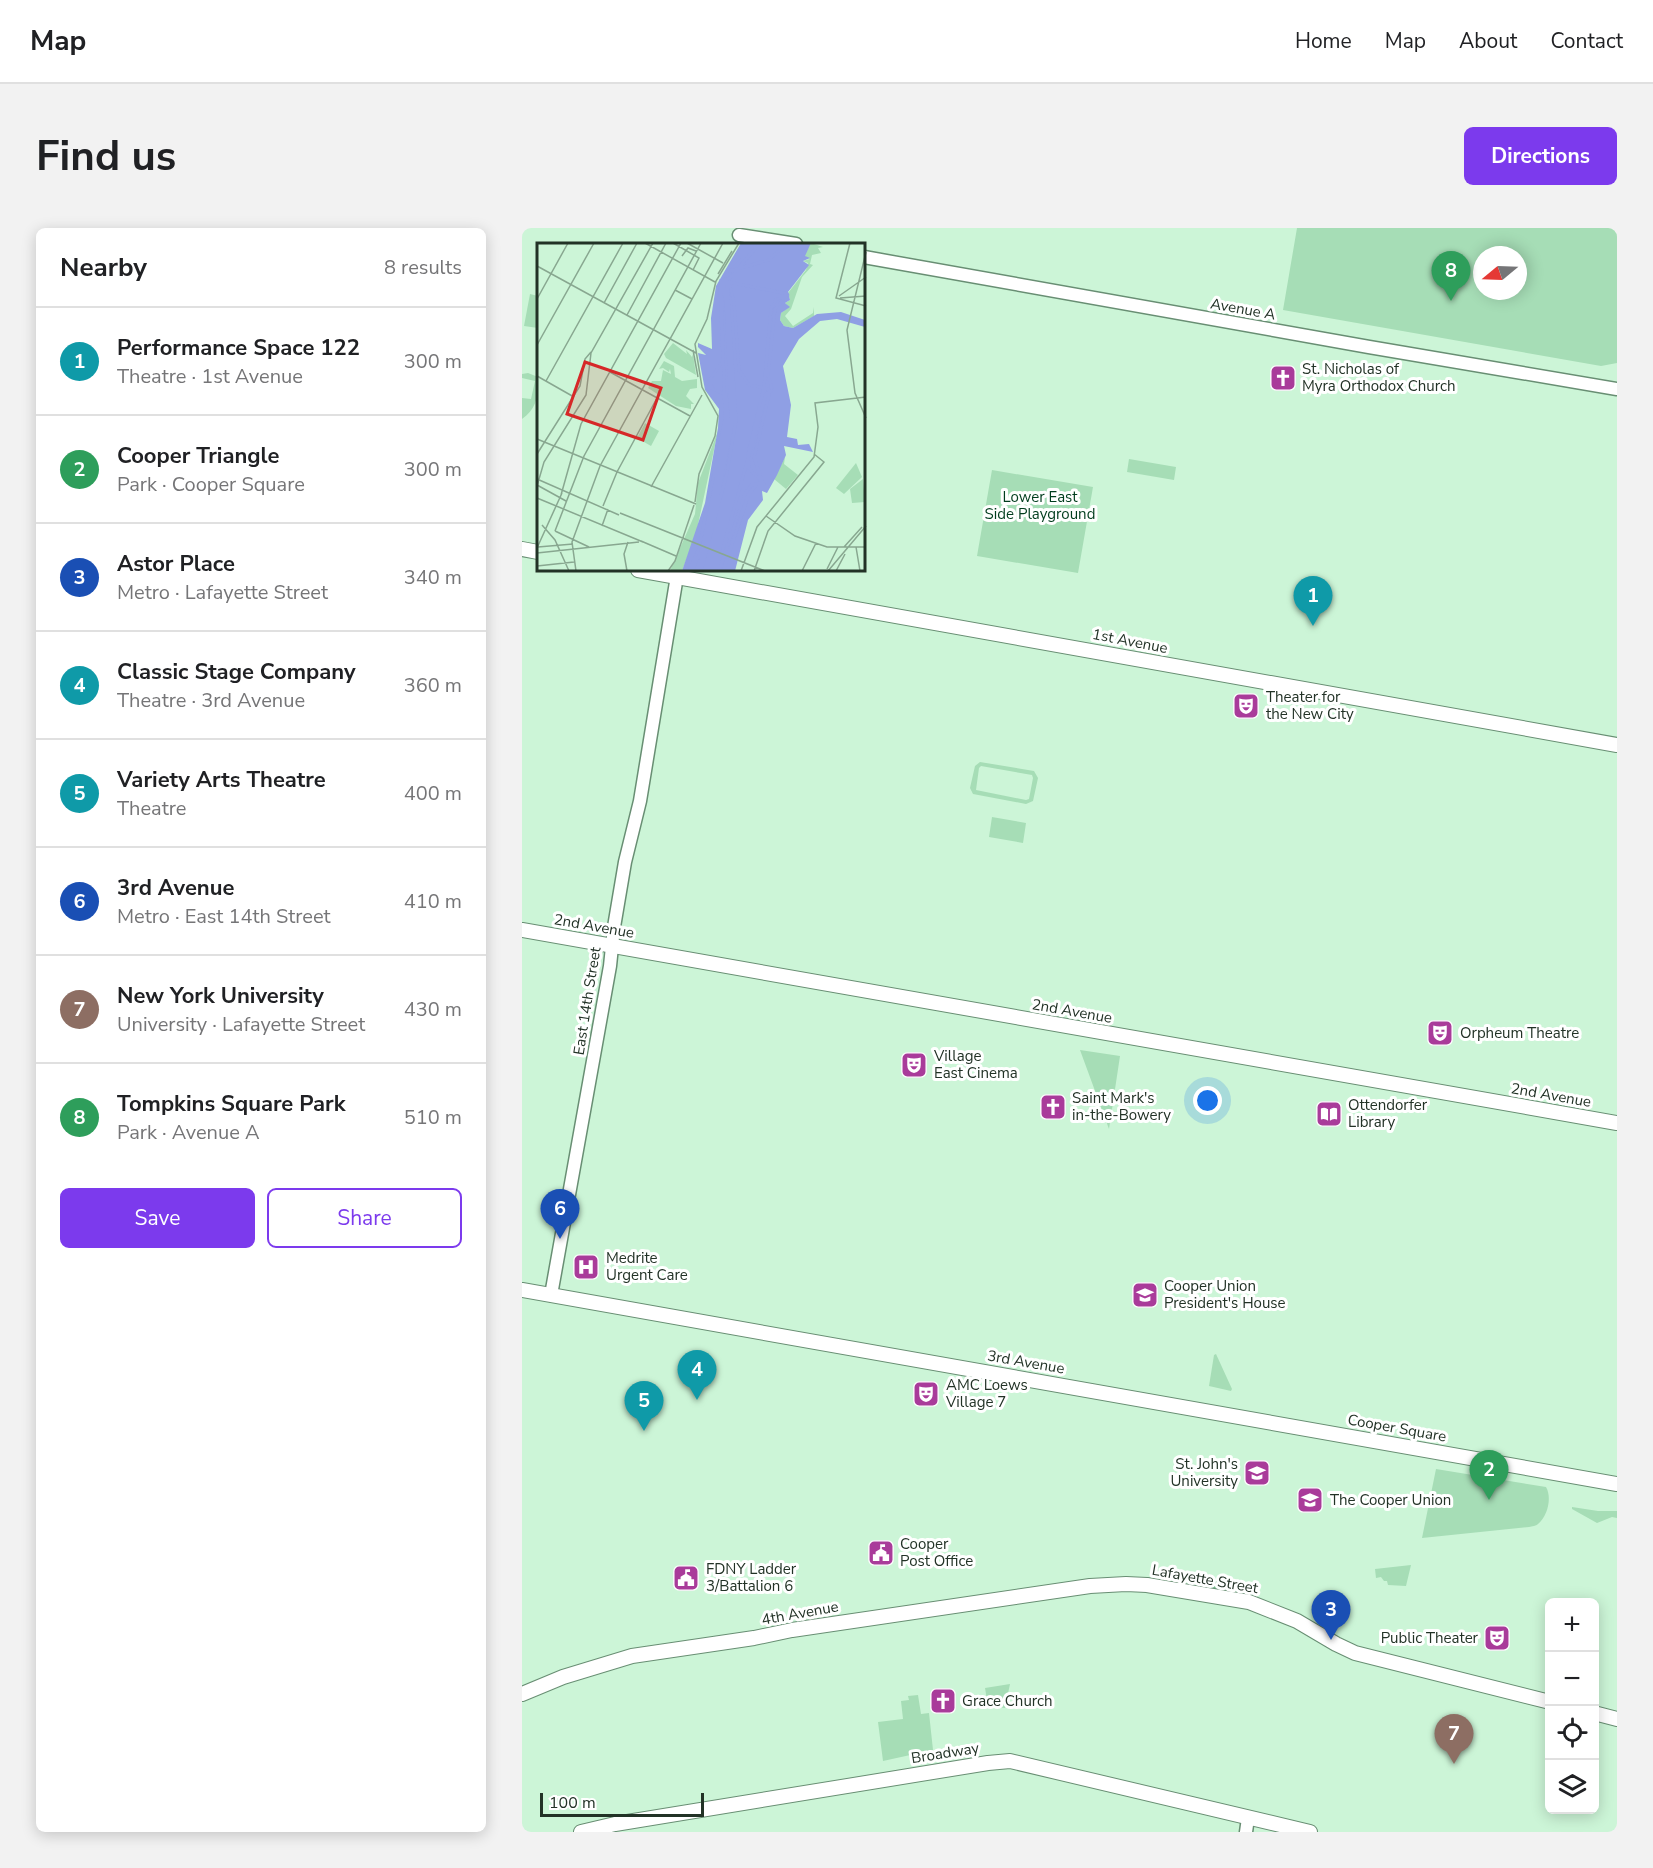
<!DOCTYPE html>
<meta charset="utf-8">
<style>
body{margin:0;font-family:"Nunito Sans",sans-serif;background:#f2f2f2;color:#202124}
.controls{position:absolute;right:18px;bottom:18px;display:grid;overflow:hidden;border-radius:9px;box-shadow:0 3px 15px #0003}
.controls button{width:54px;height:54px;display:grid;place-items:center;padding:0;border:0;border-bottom:2px solid #e0e0e0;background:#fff;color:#202124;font:30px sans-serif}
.compass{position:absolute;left:951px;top:18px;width:54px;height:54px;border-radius:50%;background:#fff;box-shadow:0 3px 15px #0003;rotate:251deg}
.scale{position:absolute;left:18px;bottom:15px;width:164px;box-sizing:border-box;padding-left:6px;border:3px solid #223226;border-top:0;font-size:16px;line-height:21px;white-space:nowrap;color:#223226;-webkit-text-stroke:4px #fff;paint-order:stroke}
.you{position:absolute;left:686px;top:873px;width:21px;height:21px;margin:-15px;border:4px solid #fff;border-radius:50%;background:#1a73e8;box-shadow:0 0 0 9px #1a73e833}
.badge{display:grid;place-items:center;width:39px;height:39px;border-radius:50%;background:#7c3aed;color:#fff;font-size:20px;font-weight:700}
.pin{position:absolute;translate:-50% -50px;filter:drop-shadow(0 2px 3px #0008)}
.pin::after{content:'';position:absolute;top:32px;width:21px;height:18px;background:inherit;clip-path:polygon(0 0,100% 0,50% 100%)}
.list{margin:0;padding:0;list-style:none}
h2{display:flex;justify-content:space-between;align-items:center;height:78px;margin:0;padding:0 24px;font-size:26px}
h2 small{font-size:20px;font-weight:400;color:#757577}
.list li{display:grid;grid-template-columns:39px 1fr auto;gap:18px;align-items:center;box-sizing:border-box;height:108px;padding:0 24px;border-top:2px solid #e0e0e0}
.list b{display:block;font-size:22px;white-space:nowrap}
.list p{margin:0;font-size:20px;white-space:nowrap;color:#757577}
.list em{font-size:20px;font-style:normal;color:#757577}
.actions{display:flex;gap:12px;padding:18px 24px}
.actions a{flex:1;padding:14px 0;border:2px solid #7c3aed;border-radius:9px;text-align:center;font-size:21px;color:#7c3aed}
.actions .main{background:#7c3aed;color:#fff}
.icon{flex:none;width:33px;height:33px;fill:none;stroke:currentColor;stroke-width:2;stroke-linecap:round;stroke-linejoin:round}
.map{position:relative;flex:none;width:1095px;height:1604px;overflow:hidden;border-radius:9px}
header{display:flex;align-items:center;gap:36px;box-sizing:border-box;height:84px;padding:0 30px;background:#fff;border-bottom:2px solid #e0e0e0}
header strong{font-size:28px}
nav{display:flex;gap:33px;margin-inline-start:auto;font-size:21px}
.intro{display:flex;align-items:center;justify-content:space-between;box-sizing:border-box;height:144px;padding:0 36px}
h1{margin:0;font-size:42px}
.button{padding:15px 27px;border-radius:9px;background:#7c3aed;color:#fff;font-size:21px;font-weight:700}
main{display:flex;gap:36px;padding:0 36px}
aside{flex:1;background:#fff;border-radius:9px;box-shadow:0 3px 15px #0003}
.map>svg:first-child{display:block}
</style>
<header>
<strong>Map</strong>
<nav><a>Home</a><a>Map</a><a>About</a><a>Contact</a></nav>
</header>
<div class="intro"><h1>Find us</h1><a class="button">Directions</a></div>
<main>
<aside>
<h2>Nearby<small>8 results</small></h2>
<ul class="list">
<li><span class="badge" style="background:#0f9aa8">1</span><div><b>Performance Space 122</b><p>Theatre · 1st Avenue</p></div><em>300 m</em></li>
<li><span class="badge" style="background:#2e9e5b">2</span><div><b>Cooper Triangle</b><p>Park · Cooper Square</p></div><em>300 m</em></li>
<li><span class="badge" style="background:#1a4fb4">3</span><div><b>Astor Place</b><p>Metro · Lafayette Street</p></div><em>340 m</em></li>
<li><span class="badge" style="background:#0f9aa8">4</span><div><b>Classic Stage Company</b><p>Theatre · 3rd Avenue</p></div><em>360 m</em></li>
<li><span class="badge" style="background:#0f9aa8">5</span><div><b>Variety Arts Theatre</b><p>Theatre</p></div><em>400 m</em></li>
<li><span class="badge" style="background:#1a4fb4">6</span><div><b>3rd Avenue</b><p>Metro · East 14th Street</p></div><em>410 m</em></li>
<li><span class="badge" style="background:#8d6e63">7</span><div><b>New York University</b><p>University · Lafayette Street</p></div><em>430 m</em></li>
<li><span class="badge" style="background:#2e9e5b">8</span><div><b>Tompkins Square Park</b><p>Park · Avenue A</p></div><em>510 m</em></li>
</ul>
<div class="actions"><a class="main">Save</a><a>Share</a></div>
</aside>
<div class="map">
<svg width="1095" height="1604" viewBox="0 0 1095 1604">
<rect width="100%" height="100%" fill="#ccf5d7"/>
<!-- green -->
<path fill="#a6ddb6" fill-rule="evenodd" d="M775,0H1095V135L1079,138L761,82ZM960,27H996V63H960Z
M8,66L16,68V100L2,98Z
M6,145L16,149C17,166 15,181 0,191V170L9,171L13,153L0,150V146Z
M607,231L654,239L652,252L605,244Z
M470,242L571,259L556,345L455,328Z
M458,534L512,543L516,550L511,573L504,576L451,566L448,560L453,538ZM459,538L510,547L511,550L507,571L504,572L454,562L457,540Z
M470,589L504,595L501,615L467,609Z
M558,822L598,828L587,901Z
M694,1126L710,1161L709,1163L687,1158L692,1127Z
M914,1241L1024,1259C1030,1269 1026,1288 1016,1296C1014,1298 1010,1298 1007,1299L900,1310Z
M1050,1279L1076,1283H1095V1290L1090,1289L1075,1295L1050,1281Z
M889,1337L884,1358L866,1357L865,1353H862L859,1349L854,1350L853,1341Z
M488,1456L483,1480L466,1478L463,1460Z
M396,1467L399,1486L407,1485L411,1522L361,1533L356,1494L381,1491L379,1473L387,1472L386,1468Z"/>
<!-- forest -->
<path fill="#6db685" d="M682,1349L704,1356L722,1354L723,1366L679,1358Z"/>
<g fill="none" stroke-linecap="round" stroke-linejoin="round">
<!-- secondary casing -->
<g stroke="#688e73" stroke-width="15">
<path id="secondary" d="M217,7L274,16
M342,29L847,119L1095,161
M29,1067L88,738L92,699L103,634L118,573L156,342
M724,1604L726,1590"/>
</g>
<!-- primary casing -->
<g stroke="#688e73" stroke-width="16">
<path id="primary" d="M0,321L16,324
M116,342L1095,517
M0,702L1095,895
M0,1062L1095,1256
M0,1466L41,1449L110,1428L232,1410L270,1402L568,1358L604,1356L625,1357L727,1374L775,1393L814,1416L833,1425L1028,1474
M1072,1485L1095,1491
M59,1604L93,1596L466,1535L488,1533L788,1604"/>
</g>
<!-- secondary -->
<use href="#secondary" stroke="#fff" stroke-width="12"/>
<!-- primary -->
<use href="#primary" stroke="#fff" stroke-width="14"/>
</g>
<!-- icons -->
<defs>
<g id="church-square" transform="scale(1.35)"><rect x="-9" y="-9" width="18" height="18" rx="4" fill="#a93b9a" stroke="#fff"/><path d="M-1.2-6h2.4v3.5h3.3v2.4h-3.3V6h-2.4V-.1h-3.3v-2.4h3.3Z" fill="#fff"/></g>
<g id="theatre-square" transform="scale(1.35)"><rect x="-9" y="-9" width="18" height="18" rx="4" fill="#a93b9a" stroke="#fff"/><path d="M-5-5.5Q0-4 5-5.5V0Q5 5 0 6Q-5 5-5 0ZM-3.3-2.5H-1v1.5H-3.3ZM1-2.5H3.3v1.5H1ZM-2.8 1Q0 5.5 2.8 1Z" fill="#fff"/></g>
<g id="library-square" transform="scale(1.35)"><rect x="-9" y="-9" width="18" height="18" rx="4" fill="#a93b9a" stroke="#fff"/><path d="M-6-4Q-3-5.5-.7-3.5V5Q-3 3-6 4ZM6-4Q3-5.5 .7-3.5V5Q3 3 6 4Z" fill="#fff"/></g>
<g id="hospital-square" transform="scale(1.35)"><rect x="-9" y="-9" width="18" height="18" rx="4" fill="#a93b9a" stroke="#fff"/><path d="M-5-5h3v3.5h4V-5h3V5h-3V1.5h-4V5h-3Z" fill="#fff"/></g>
<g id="university-square" transform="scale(1.35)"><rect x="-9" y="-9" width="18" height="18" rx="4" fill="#a93b9a" stroke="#fff"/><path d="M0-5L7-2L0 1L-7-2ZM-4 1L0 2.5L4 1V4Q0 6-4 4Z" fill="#fff"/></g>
<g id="civic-square" transform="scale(1.35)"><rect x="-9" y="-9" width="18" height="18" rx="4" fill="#a93b9a" stroke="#fff"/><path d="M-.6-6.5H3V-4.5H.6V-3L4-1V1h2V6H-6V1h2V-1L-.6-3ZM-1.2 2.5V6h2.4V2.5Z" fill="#fff"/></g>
</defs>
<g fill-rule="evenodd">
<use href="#church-square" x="761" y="150"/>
<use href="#theatre-square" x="724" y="478"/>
<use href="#theatre-square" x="918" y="805"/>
<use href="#theatre-square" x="392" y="837"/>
<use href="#church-square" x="531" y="879"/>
<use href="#library-square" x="807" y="886"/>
<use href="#hospital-square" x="64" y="1039"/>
<use href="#university-square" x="623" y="1067"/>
<use href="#theatre-square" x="404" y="1166"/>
<use href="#university-square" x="735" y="1245"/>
<use href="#university-square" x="788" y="1272"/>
<use href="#civic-square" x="359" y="1325"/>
<use href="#civic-square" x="164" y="1350"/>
<use href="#theatre-square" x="975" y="1410"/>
<use href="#church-square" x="421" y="1473"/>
</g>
<g text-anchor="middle" stroke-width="6" stroke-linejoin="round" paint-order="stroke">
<!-- street labels -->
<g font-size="15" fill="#223226" stroke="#fff">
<text transform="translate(721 81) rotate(10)" y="5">Avenue A</text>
<text transform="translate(608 413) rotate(11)" y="5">1st Avenue</text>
<text transform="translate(72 698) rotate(10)" y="5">2nd Avenue</text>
<text transform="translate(65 773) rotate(-81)" y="5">East 14th Street</text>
<text transform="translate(550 783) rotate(10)" y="5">2nd Avenue</text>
<text transform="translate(1029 867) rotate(10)" y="5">2nd Avenue</text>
<text transform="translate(504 1134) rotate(10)" y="5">3rd Avenue</text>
<text transform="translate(875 1200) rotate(10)" y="5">Cooper Square</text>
<text transform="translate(683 1351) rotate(10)" y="5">Lafayette Street</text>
<text transform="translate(278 1385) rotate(-10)" y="5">4th Avenue</text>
<text transform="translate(423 1525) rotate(-9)" y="5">Broadway</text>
</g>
<!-- poi labels -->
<g font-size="15" fill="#223226" stroke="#fff" text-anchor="start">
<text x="780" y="146">St. Nicholas of<tspan x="780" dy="17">Myra Orthodox Church</tspan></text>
<text x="744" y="474">Theater for<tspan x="744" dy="17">the New City</tspan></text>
<text x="938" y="810">Orpheum Theatre</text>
<text x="412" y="833">Village<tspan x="412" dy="17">East Cinema</tspan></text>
<text x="550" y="875">Saint Mark's<tspan x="550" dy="17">in-the-Bowery</tspan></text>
<text x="826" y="882">Ottendorfer<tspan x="826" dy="17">Library</tspan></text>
<text x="84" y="1035">Medrite<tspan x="84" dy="17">Urgent Care</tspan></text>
<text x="642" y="1063">Cooper Union<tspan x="642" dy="17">President's House</tspan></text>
<text x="424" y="1162">AMC Loews<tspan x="424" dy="17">Village 7</tspan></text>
<text x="716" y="1241" text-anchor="end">St. John's<tspan x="716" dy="17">University</tspan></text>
<text x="808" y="1277">The Cooper Union</text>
<text x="378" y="1321">Cooper<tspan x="378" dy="17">Post Office</tspan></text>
<text x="184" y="1346">FDNY Ladder<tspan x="184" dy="17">3/Battalion 6</tspan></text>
<text x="956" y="1415" text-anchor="end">Public Theater</text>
<text x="440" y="1478">Grace Church</text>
</g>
<!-- park labels -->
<g font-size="15" fill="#003d1d" stroke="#fff">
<text x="518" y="274">Lower East<tspan x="518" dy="17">Side Playground</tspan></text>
</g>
</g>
<!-- overview -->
<g transform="translate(15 15)">
<rect width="328" height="328" fill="#ccf5d7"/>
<path d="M274,0L286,4L281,5L284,10L275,12L273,21L276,22L265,34L254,66L248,73L256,83L276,70L277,64V73L256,85L247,83L243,77L244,70L252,64L248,60L253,57L251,50L269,27L271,20L266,18L273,16L267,13ZM136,100L150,111L149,107L155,114L156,111L159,132L129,115L127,111ZM127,118L137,123L138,134L145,138L160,136V145L153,146L149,153L157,161H154V166L139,163L111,145L115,138H124L126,127L134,131L133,126L132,129L126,125L122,126ZM108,180L122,188L114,203L100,195ZM181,188L159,291L145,328H133L158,271L161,240ZM248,214L247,221L261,232L249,246L237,236ZM319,220L325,234L307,251L299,245ZM326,236L328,259L315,260L313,246Z" fill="#a6ddb6"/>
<path d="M204,0H274L268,13L273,15L266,18L272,22L251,49L253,57L248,60L253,64L244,70L243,77L247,83L256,85L280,71L304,69L328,77V84L300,76L283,78L262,96L246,123L254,162L250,194L260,196L261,202L272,201L276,209L247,203L249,212L240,232L230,250L225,248L226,257L211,277L198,328H145L168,260L181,185L182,166L168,147L161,110L169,112L161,104V100L175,106L174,75L179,43Z" fill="#8f9fe4"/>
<path fill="none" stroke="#8f9fe4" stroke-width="3" d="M192,25L217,0M189,29L232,17L250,0M185,37L193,43L197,60L202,127L212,142L232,146M186,37L193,35L223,0M191,39L251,51M176,146L172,138L186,118L183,42M235,146L231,132L238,66L250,52M225,238L217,214L233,148M228,242L212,225L211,211L227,144L234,66L239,57L252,51M169,301L194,176L189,57L185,40M171,302L196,177L191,58L185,36M185,309L229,151L236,147M152,328L162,305L188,176L184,36M155,328L165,306L191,176L189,152L174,145V135M159,328L168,306M161,328L170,307M164,328L190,230L199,177L190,37M182,328L208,251L214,242L224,240M186,328L211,253L220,241H227"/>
<path fill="none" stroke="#88a790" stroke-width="1.5" d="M108,0L178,39M136,0L162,15L156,27M150,0L186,20M313,0L299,55L329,63M329,9L310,87L318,150L329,175M145,13L151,5L159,8M0,23L159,110M181,31L195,8M138,47L155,56M302,53L329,34M303,55L329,53M0,56L31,0M67,60L100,0M90,72L129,0M0,102L57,0M156,107L161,134M73,129L153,173M0,133L37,154M9,138L86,0M0,196L159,261M0,211L43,143L48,116L54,109M0,236L82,272M0,242L29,258M0,243L7,219L49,152L54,110L116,0M114,244L165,152M24,252L44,181L144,0M0,255L106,299M158,259L162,231L178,193L181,173L165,144L158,101L170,76L179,38L202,0M66,263L80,229L120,155M83,270L228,328M229,273L258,293L290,304H329M5,282L18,297L32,328M65,283L71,266M18,288L47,213L164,0M18,288L52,304M104,298L139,313M1,304L36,301M307,304L325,284M319,304L323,328M0,305L25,250M0,310L102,299M0,323L37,319M290,326L301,304M39,328L35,299L63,223L186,0M90,328L87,311L91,299M131,328L138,318L157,262M204,328L220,284L277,214L281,184L278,160L329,154M217,328L231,288L287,219L277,211M265,328L279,300M291,328L329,283M299,328L308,311"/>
<path fill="#d62828" fill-opacity="0.15" stroke="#d62828" stroke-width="3" d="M48,119L124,145L106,197L30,171Z"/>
<rect width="328" height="328" fill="none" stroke="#223226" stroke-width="3"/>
</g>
</svg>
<div class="controls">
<button>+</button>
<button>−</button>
<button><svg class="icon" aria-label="locate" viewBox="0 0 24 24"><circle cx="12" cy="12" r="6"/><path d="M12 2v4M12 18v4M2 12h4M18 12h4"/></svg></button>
<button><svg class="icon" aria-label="layers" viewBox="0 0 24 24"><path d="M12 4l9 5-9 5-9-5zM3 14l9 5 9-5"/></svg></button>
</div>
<svg class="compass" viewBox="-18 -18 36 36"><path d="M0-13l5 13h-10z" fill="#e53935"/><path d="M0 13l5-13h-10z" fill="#757577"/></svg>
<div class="scale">100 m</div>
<div class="you"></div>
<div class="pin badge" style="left:791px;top:398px;background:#0f9aa8">1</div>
<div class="pin badge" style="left:967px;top:1272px;background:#2e9e5b">2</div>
<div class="pin badge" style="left:809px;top:1412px;background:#1a4fb4">3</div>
<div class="pin badge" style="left:175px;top:1172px;background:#0f9aa8">4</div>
<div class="pin badge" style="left:122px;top:1203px;background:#0f9aa8">5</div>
<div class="pin badge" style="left:38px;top:1011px;background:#1a4fb4">6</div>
<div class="pin badge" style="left:932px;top:1536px;background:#8d6e63">7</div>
<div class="pin badge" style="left:929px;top:73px;background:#2e9e5b">8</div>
</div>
</main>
